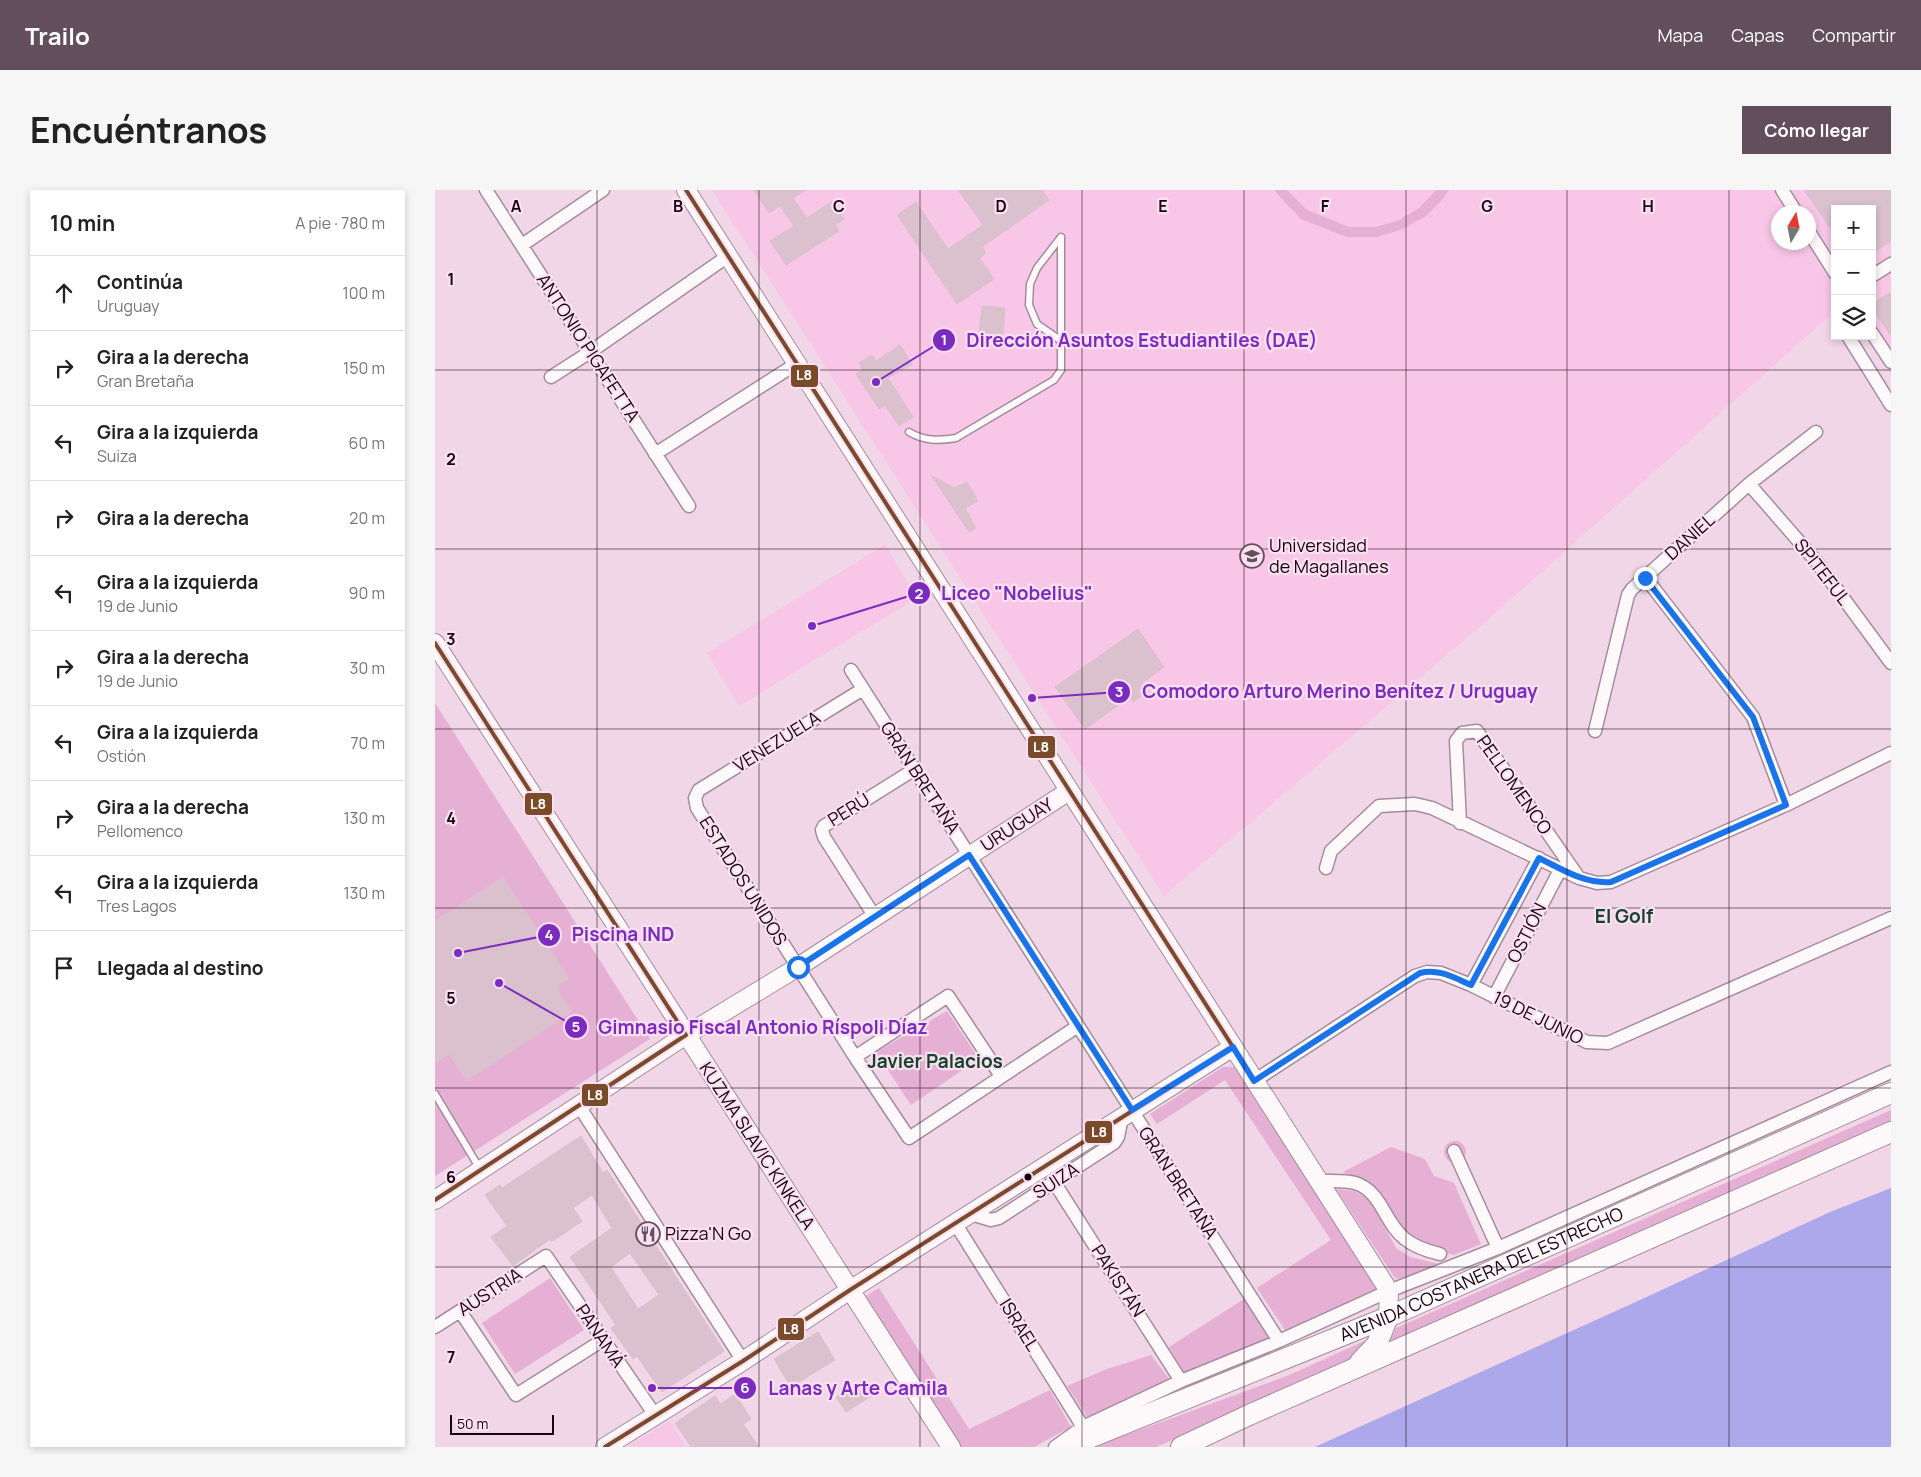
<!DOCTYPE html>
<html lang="es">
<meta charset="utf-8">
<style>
body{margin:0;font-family:Manrope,sans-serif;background:#f6f6f6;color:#222}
.controls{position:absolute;right:15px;top:15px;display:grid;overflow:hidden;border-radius:0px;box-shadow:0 2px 8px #0003}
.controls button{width:45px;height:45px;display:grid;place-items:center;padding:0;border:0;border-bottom:1px solid #e0e0e0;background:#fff;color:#222;font:25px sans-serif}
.compass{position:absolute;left:1336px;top:15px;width:45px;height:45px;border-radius:50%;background:#fff;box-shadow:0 2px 8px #0003;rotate:10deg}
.scale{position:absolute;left:15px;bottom:12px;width:104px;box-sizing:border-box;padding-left:5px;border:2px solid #170411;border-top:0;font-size:14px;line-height:18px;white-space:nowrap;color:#170411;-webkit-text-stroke:4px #fae0f0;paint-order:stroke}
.stop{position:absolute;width:15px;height:15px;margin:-11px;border:4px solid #1a73e8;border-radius:50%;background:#fff}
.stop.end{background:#1a73e8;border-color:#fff;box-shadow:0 1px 5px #0008}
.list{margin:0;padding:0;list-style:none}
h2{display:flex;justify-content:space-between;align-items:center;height:65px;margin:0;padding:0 20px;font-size:21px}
h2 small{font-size:16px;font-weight:400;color:#767676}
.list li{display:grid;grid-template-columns:32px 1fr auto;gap:15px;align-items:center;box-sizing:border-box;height:75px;padding:0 20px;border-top:1px solid #e0e0e0}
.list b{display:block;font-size:19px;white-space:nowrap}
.list p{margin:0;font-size:16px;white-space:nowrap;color:#767676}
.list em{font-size:16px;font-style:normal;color:#767676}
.icon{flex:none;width:28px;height:28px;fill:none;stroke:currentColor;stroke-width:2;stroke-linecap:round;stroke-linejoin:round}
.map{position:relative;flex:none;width:1456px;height:1257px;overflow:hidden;border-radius:0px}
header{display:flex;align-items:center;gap:30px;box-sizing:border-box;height:70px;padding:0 25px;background:#634e5c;color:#fff}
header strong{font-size:24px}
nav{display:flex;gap:28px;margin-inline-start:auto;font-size:18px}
.intro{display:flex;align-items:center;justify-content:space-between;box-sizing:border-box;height:120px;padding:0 30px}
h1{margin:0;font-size:35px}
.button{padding:12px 22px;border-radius:0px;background:#634e5c;color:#fff;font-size:18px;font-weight:700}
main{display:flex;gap:30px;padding:0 30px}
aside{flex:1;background:#fff;border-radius:0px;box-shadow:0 2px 8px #0003}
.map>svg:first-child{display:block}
</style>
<header>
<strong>Trailo</strong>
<nav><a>Mapa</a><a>Capas</a><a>Compartir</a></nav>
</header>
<div class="intro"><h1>Encuéntranos</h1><a class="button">Cómo llegar</a></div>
<main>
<aside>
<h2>10 min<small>A pie · 780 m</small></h2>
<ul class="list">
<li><svg class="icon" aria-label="ahead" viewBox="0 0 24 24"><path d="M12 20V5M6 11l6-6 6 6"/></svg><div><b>Continúa</b><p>Uruguay</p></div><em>100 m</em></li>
<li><svg class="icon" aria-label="right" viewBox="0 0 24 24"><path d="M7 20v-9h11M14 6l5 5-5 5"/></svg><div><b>Gira a la derecha</b><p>Gran Bretaña</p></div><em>150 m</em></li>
<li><svg class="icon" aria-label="left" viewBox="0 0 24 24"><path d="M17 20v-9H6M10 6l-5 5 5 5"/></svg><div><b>Gira a la izquierda</b><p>Suiza</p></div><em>60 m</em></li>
<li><svg class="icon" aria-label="right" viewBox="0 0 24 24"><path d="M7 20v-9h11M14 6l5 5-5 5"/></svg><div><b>Gira a la derecha</b></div><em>20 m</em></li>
<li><svg class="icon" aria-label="left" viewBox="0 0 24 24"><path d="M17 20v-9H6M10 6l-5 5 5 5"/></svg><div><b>Gira a la izquierda</b><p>19 de Junio</p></div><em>90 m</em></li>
<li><svg class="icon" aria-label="right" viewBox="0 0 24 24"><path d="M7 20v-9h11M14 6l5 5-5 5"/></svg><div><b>Gira a la derecha</b><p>19 de Junio</p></div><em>30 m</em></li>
<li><svg class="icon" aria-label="left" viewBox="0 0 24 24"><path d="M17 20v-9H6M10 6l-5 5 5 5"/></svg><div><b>Gira a la izquierda</b><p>Ostión</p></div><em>70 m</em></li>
<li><svg class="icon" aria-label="right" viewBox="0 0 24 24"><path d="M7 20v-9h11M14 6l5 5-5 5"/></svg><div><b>Gira a la derecha</b><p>Pellomenco</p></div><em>130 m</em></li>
<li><svg class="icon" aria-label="left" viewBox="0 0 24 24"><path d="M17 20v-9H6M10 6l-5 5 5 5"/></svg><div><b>Gira a la izquierda</b><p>Tres Lagos</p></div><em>130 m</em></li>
<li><svg class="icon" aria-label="arrive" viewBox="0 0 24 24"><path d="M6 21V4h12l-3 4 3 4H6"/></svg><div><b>Llegada al destino</b></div></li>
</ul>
</aside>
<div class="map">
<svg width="1456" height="1257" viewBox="0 0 1456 1257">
<rect width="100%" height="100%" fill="#f1d6e7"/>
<!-- built -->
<path fill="#f8c6e6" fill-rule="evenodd" d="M277,0H1456V185L1431,146H1437V19H1400V121L1040,441L729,706ZM1344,22H1374V52H1344Z
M450,355L482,408L304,516L272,463Z
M234,1231L251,1257H192Z"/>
<!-- green -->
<path fill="#e5b0d3" d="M840,0H852L872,20L914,37H941L964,30L984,18L1001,0H1014L1008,9L991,26L968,39L942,47H912L866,29L844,6Z
M0,513L215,849L0,986Z
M512,821L544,869L476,915L441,862Z
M788,877H802L944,1096L942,1101L852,1143L822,1098L896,1050L790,890L722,934L715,924Z
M1456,920V938L957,1155L955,1151L961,1138Z
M1009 962a11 11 0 1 1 22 0a11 11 0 1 1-22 0Z
M956,957L990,969L999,986L1019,993L1046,1054L1019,1065L990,1057L973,1049L947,1004L908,982Z
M901,999L919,1001L934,1009L961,1058L975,1067L1004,1074L968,1089L960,1088Z
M115,1088L149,1140L80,1184L47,1133Z
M444,1098L534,1239L615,1200L636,1237L599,1257H525L431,1106Z
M809,1109L834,1148L750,1184L734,1157Z
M936,1148L925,1165L861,1193L828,1211L721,1257H658L852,1186Z
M716,1165L735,1190L654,1230L632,1196L672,1179Z"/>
<!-- water -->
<path fill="#ada8eb" d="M1456,998V1257H880L1205,1110L1395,1022Z"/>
<!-- building -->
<path fill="#dbc1cd" stroke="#dac0cc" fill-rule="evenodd" d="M319,0H371L358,8L372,28L398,11L409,29L400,35L404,41L351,75L335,51L359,36L345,16L334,23Z
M523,0H607L614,10L547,57L551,63L545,68L559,89L522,114L462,25L481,12L513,59L548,35Z
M1369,0H1456V51L1437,64V19H1400V45Z
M1456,102V146L1437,117V114Z
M547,116L570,118L567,155L543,153Z
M465,155L477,174L453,188L478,227L464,236L450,215L444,219L421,184L428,180L424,173L437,165L441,171Z
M496,285L519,298L532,292L543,311L530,318L541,338L534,342Z
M703,439L729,477L707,493L713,501L698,512L695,507L650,539L620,497Z
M68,687L134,789L121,797L137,822L31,891L14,864L0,873V731Z
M146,946L168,983L172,980L289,1161L227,1202L202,1166L198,1169L176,1138L181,1135L135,1067L177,1038L157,1005L138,1018L147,1031L121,1049L116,1051L115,1049L78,1076L56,1047L72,1036L50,1005L65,995L67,998ZM195,1063L224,1105L203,1119L176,1077Z
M383,1142L400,1170L356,1197L339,1169Z
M429,1190L438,1205L411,1222L401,1207Z
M300,1204L316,1229L308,1234L324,1257H256L240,1233L280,1206L286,1214Z"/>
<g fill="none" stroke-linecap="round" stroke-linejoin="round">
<!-- lane casing -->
<g stroke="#a38d9c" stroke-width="9">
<path id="lane" d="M625,150L602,134L594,115L595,94L602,78L626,47
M474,242C489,251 504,251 521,248L619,190L626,180V47
M0,904L45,979"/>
</g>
<!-- street casing -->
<g stroke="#a38d9c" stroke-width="15">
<path id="street" d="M51,0L254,316
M1347,0L1361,22
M1374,42L1400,83
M87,55L168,0
M1437,86L1456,74
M1437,143L1456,172
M1413,146L1456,215
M116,187L155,162L293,66
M220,264L361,174
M1314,294L1381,371L1456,473
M1210,387L1318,527L1351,615
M416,480L844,1151
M428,499L264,600L260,608L262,618L420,867L474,948L643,836
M1160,541L1193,405L1197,399L1314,294L1381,242
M1025,633L1021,551L1027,543L1042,541L1142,685
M891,678L896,661L944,616L980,614L997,618L1144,688L1162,693L1176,692L1351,615L1456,563
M440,727L389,647L387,640L389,636L480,579
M1036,795L1104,668
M1059,807L1126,678
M420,867L513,806L566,886
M819,891L980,786L992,782L1006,783L1036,795L1152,852L1173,853L1456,728
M144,916L308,1171
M1019,961L1063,1058
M885,991C896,991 910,990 920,993C947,1001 949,1033 970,1049C980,1057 992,1061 1005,1064
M619,992L746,1191
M536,1024L556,1030L564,1028L679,953L683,947L687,927
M520,1033L648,1237
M25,1121L81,1205L168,1150
M0,1137L111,1066L220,1225
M620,1257L648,1237L746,1191L844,1151L954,1101L1063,1058L1456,882"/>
</g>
<!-- secondary casing -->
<g stroke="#a38d9c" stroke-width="20">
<path id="secondary" d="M251,0L947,1090L954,1101L953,1127
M0,453L516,1257
M0,1010L251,845L363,777L634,601
M170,1257L308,1171L415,1100L798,857"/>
</g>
<!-- primary casing -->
<g stroke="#a38d9c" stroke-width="22">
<g id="primary">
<path d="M925,1172L942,1154L953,1127"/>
<path id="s1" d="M632,1257L953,1127L1456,903"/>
<path d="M746,1257L814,1225L1456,942"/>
</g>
</g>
<!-- lane -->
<use href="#lane" stroke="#fdf9fb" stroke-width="6"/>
<!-- street -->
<use href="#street" stroke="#fdf9fb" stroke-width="12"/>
<!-- secondary -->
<use href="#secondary" stroke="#fdf9fb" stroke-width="18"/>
<!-- primary -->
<use href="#primary" stroke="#fdf9fb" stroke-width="20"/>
<!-- bus-1 casing -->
<g stroke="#fae0f0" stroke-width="8">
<path id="bus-1" d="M0,453L251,845L0,1010
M170,1257L308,1171L415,1100L798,857L251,0"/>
</g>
<!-- bus-1 -->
<use href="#bus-1" stroke="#7a4b2a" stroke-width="4"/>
</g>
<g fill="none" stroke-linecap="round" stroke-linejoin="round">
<!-- route -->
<path stroke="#1a73e8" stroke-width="6" d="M363,777L534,665L697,920L798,857L819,891L985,783C1003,778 1020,788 1036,795L1104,668C1127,679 1149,694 1176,692L1351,615L1318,527L1210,388"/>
</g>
<!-- grid -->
<path fill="none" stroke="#170411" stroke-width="1" stroke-opacity="0.55" d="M162,0V1257M324,0V1257M485,0V1257M647,0V1257M809,0V1257M971,0V1257M1132,0V1257M1294,0V1257M0,180H1456M0,359H1456M0,539H1456M0,718H1456M0,898H1456M0,1077H1456"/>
<!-- icons -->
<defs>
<g id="university-ring" transform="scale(1.25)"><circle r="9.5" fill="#fae0f0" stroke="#634e5c" stroke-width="1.5"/><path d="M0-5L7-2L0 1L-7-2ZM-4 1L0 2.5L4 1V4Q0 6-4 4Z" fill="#634e5c"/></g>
<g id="restaurant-ring" transform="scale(1.25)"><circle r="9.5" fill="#fae0f0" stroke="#634e5c" stroke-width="1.5"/><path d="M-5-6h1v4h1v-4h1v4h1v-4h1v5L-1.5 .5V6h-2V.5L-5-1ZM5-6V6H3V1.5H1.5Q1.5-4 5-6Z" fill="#634e5c"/></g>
</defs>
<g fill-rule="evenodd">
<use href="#university-ring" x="817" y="366"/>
<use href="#restaurant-ring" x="213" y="1044"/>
</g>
<!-- markers -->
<circle fill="#170411" stroke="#fae0f0" stroke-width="2" cx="593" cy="987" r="4.5"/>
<g text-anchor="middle" stroke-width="4.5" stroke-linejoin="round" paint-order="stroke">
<!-- street labels -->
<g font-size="18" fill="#170411" stroke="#fae0f0">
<text transform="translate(153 158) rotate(57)" y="6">ANTONIO PIGAFETTA</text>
<text transform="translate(1255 347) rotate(-42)" y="6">DANIEL</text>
<text transform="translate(1387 382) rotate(52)" y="6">SPITEFUL</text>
<text transform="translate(342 552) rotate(-32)" y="6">VENEZUELA</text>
<text transform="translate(485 588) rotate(57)" y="6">GRAN BRETAÑA</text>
<text transform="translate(1079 595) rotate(55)" y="6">PELLOMENCO</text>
<text transform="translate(414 620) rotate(-32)" y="6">PERÚ</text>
<text transform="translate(582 635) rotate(-33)" y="6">URUGUAY</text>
<text transform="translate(308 691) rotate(58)" y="6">ESTADOS UNIDOS</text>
<text transform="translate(1092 743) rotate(-63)" y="6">OSTIÓN</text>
<text transform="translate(1103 828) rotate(26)" y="6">19 DE JUNIO</text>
<text transform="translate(322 956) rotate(57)" y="6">KUZMA SLAVIC KINKELA</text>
<text transform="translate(621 991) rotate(-33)" y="6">SUIZA</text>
<text transform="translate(743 993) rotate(57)" y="6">GRAN BRETAÑA</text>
<text dy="6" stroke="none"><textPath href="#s1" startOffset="449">AVENIDA COSTANERA DEL ESTRECHO</textPath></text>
<text transform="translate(683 1091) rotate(57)" y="6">PAKISTÁN</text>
<text transform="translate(55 1102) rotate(-33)" y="6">AUSTRIA</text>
<text transform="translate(584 1135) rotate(58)" y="6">ISRAEL</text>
<text transform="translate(165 1146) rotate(56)" y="6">PANAMÁ</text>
</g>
<!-- poi labels -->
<g font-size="18" fill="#170411" stroke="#fae0f0" text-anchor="start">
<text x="834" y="362">Universidad<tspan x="834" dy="21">de Magallanes</tspan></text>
<text x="230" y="1050">Pizza'N Go</text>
</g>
<!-- neighbourhood labels -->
<g font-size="19" font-weight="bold" fill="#17432e" stroke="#fae0f0">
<text x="1189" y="733">El Golf</text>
<text x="500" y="878">Javier Palacios</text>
</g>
</g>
<g font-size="16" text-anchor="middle" font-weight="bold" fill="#170411" stroke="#fae0f0" stroke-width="4.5" stroke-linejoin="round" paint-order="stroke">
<text x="81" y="22">A</text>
<text x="243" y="22">B</text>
<text x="404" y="22">C</text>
<text x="566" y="22">D</text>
<text x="728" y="22">E</text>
<text x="890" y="22">F</text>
<text x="1052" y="22">G</text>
<text x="1213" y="22">H</text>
<text x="16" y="95">1</text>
<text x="16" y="275">2</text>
<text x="16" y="455">3</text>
<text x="16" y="634">4</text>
<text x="16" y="814">5</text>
<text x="16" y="993">6</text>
<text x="16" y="1173">7</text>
</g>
<!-- callouts -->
<path fill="none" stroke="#7b2cbf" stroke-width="2" d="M441 192L509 150M377 436L484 403M597 508L684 502M23 763L114 745M64 793L141 837M217 1198L310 1198"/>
<g fill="#7b2cbf" stroke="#fae0f0" stroke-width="2">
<circle cx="441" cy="192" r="5"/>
<circle cx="377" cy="436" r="5"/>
<circle cx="597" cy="508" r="5"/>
<circle cx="23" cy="763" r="5"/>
<circle cx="64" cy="793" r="5"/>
<circle cx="217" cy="1198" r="5"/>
<circle cx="509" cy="150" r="12"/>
<circle cx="484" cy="403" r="12"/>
<circle cx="684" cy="502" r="12"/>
<circle cx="114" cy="745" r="12"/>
<circle cx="141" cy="837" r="12"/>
<circle cx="310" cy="1198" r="12"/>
</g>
<g font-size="15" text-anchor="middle" font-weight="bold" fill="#fff">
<text x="509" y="155">1</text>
<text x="484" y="409">2</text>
<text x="684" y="507">3</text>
<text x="114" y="750">4</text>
<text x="141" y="842">5</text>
<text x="310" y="1203">6</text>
</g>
<g font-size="19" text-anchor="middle" font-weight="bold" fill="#7b2cbf" stroke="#fae0f0" stroke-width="4.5" stroke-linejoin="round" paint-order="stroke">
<text x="707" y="157">Dirección Asuntos Estudiantiles (DAE)</text>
<text x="582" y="410">Liceo "Nobelius"</text>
<text x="905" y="508">Comodoro Arturo Merino Benítez / Uruguay</text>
<text x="188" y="751">Piscina IND</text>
<text x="328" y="844">Gimnasio Fiscal Antonio Ríspoli Díaz</text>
<text x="423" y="1205">Lanas y Arte Camila</text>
</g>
<g stroke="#fae0f0" stroke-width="2">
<rect x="355" y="174" width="29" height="24" rx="5" fill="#7a4b2a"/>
<rect x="592" y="545" width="29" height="24" rx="5" fill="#7a4b2a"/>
<rect x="89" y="602" width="29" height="24" rx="5" fill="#7a4b2a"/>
<rect x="146" y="893" width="28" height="24" rx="5" fill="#7a4b2a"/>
<rect x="649" y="930" width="29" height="24" rx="5" fill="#7a4b2a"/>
<rect x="342" y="1127" width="28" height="24" rx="5" fill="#7a4b2a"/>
</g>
<g font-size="14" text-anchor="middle" font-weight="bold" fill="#fff">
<text x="369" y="190">L8</text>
<text x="606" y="562">L8</text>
<text x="103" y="619">L8</text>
<text x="160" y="910">L8</text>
<text x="664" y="947">L8</text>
<text x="356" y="1144">L8</text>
</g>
</svg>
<div class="controls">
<button>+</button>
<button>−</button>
<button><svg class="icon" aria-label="layers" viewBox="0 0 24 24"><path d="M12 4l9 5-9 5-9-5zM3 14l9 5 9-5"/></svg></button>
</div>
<svg class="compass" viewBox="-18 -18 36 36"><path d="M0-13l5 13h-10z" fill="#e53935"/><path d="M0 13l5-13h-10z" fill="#767676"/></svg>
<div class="scale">50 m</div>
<div class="stop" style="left:363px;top:777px"></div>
<div class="stop end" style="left:1210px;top:388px"></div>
</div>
</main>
